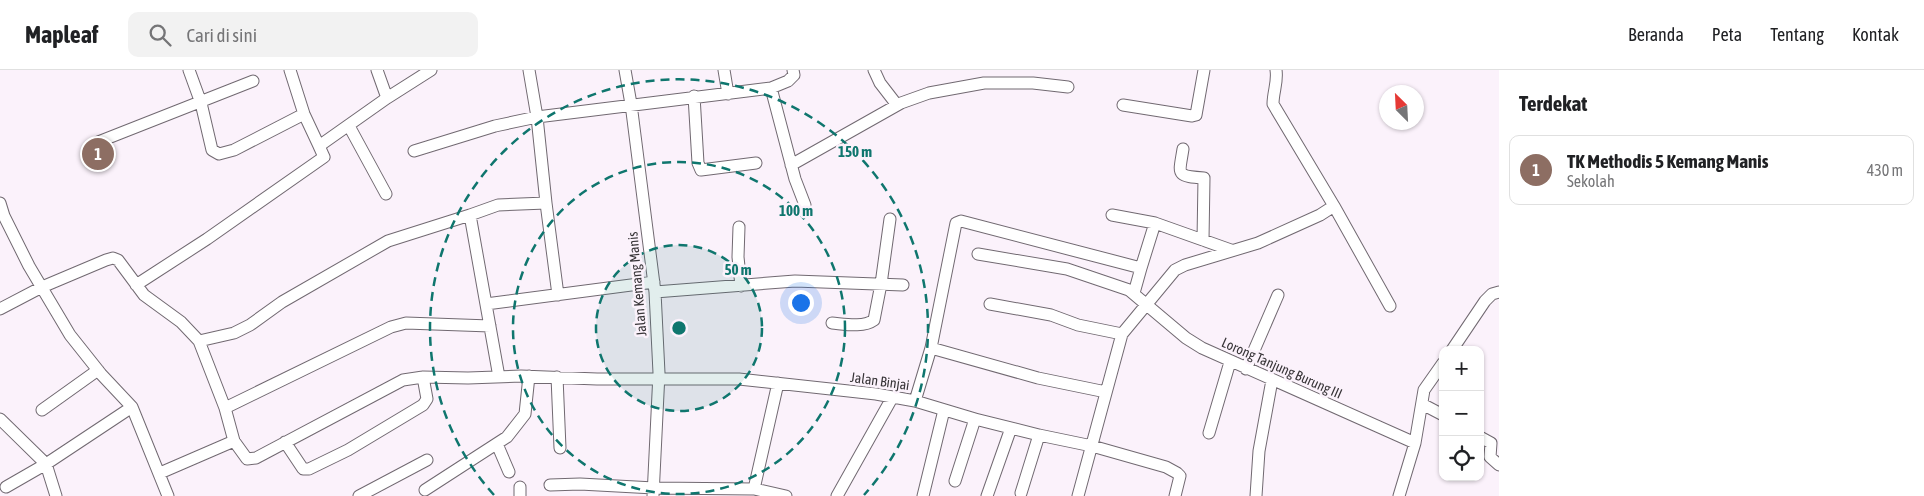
<!DOCTYPE html>
<html lang="id">
<meta charset="utf-8">
<style>
body{margin:0;font-family:"Asap Condensed",sans-serif;background:#f2f2f2;color:#202124}
.controls{position:absolute;right:15px;bottom:15px;display:grid;overflow:hidden;border-radius:10px;box-shadow:0 1px 4px #0004}
.controls button{width:45px;height:45px;display:grid;place-items:center;padding:0;border:0;border-bottom:1px solid #e0e0e0;background:#fff;color:#202124;font:25px sans-serif}
.compass{position:absolute;left:1379px;top:15px;width:45px;height:45px;border-radius:50%;background:#fff;box-shadow:0 1px 4px #0004;rotate:336deg}
.you{position:absolute;left:800px;top:232px;width:18px;height:18px;margin:-12px;border:4px solid #fff;border-radius:50%;background:#1a73e8;box-shadow:0 0 0 8px #1a73e833}
.badge{display:grid;place-items:center;width:32px;height:32px;border-radius:50%;background:#111827;color:#fff;font-size:16px;font-weight:700}
.pin{position:absolute;translate:-50% -50%;border:2px solid #fff;box-shadow:0 1px 5px #0006}
.list{margin:0;padding:0;list-style:none}
h2{display:flex;justify-content:space-between;align-items:center;height:65px;margin:0;padding:0 20px;font-size:21px}
h2 small{font-size:16px;font-weight:400;color:#757577}
.list li{display:grid;grid-template-columns:32px 1fr auto;gap:15px;align-items:center;box-sizing:border-box;height:70px;margin:0 10px 10px;padding:0 10px;border:1px solid #e0e0e0;border-radius:10px}
.list b{display:block;font-size:19px;white-space:nowrap}
.list p{margin:0;font-size:16px;white-space:nowrap;color:#757577}
.list em{font-size:16px;font-style:normal;color:#757577}
.icon{flex:none;width:28px;height:28px;fill:none;stroke:currentColor;stroke-width:2;stroke-linecap:round;stroke-linejoin:round}
.map{position:relative;flex:none;width:1499px;height:426px;overflow:hidden}
header{display:flex;align-items:center;gap:30px;box-sizing:border-box;height:70px;padding:0 25px;background:#fff;border-bottom:1px solid #e0e0e0}
header strong{font-size:24px}
nav{display:flex;gap:28px;margin-inline-start:auto;font-size:18px}
.search{width:350px;height:45px;background:#f2f2f2;display:flex;align-items:center;gap:12px;box-sizing:border-box;padding:0 18px;border-radius:10px;color:#757577;font-size:19px}
main{display:flex}
aside{flex:1;background:#fff}
.map>svg:first-child{display:block}
</style>
<header>
<strong>Mapleaf</strong>
<div class="search"><svg class="icon" aria-label="search" viewBox="0 0 24 24"><circle cx="10" cy="10" r="6"/><path d="M15 15l6 6"/></svg>Cari di sini</div>
<nav><a>Beranda</a><a>Peta</a><a>Tentang</a><a>Kontak</a></nav>
</header>
<main>
<div class="map">
<svg width="1499" height="426" viewBox="0 0 1499 426">
<rect width="100%" height="100%" fill="#fbf2fb"/>
<g fill="none" stroke-linecap="round" stroke-linejoin="round">
<!-- minor casing -->
<g stroke="#716971" stroke-width="13">
<path id="minor" d="M189,0L201,33L212,80L219,84L234,80L304,44
M290,0L304,44L319,76
M377,0L387,28
M625,0L631,34L655,222L659,303L653,426
M724,0L728,24
M874,0L880,13L897,35
M771,18L795,109L805,135
M694,26L698,93L701,100L756,93
M1123,35L1192,46L1196,45L1204,0
M349,56L386,124
M98,72L253,11
M1183,79C1179,105 1175,106 1204,108L1203,170
M414,81L495,56L537,47L771,18L788,11L794,5L793,0
M791,95L901,33L929,23L984,13H1033L1068,17
M0,133L4,146L29,196L70,265L101,304L132,337L168,426
M546,133L558,225
M1334,136L1390,236
M1112,145L1155,153L1231,180
M739,157L738,187L741,216
M978,184L1067,199L1129,220L1186,268L1202,278L1415,373
M136,215L207,169L324,87L319,76L387,28L431,0
M655,222L795,211L903,215
M1134,223L1141,198
M486,234L654,212
M990,234L1051,245L1078,255L1122,264
M0,239L42,217L106,190L113,188L118,190L144,225L181,252L199,271L225,338L234,371
M832,253C844,254 863,258 874,250L881,214L890,149
M199,271L234,263L250,255L282,232L388,171L470,145
M931,278L1038,308L1106,322
M1452,280L1485,231L1492,224L1499,222
M1246,299L1278,225
M499,307L470,145L498,135L546,133L537,47L529,0
M557,307L560,378
M915,331L931,278L956,153L961,151L1141,198L1155,153
M1422,334L1443,345
M225,338L391,257L406,253L490,256
M42,340L98,300
M0,349L46,394L56,426
M1209,363L1230,292
M1480,367L1491,373L1490,387L1499,395
M285,372L303,399H309L348,380L423,335L427,329L423,307
M497,374L509,402
M160,403L234,371L247,389L256,388L403,310L423,307L468,308L521,306L597,309H739L876,324L915,331L975,349L1039,365L1092,376L1166,397L1177,403L1180,406L1175,426
M955,411L975,349
M550,415L580,414L654,418L754,419L786,426
M6,417L46,394L132,337
M754,419L778,313
M425,420L507,367L525,344L529,306
M1021,423L1039,365
M359,426L427,390
M520,426V417
M837,426L892,328
M923,426L944,340
M987,426L1011,358
M1078,426L1122,264L1175,200L1185,195L1258,173L1320,145L1334,136L1273,34C1273,22 1278,12 1276,0
M1256,426L1259,381L1272,310
M1399,426L1415,373L1424,320L1443,293"/>
</g>
<!-- minor -->
<use href="#minor" stroke="#fff" stroke-width="11"/>
</g>
<!-- distance rings -->
<circle cx="679" cy="258" r="83" fill="#0f766e" fill-opacity=".12"/>
<g fill="none" stroke="#0f766e" stroke-width="2.5" stroke-dasharray="9 6">
<circle cx="679" cy="258" r="83"/>
<circle cx="679" cy="258" r="166"/>
<path d="M494 425A249 249 0 1 1 864 425"/>
</g>
<g text-anchor="middle" stroke-width="5" stroke-linejoin="round" paint-order="stroke">
<!-- street labels -->
<g font-size="14" fill="#383538" stroke="#fbf2fb">
<text transform="translate(637 214) rotate(-95)" y="5">Jalan Kemang Manis</text>
<text transform="translate(1282 298) rotate(24)" y="5">Lorong Tanjung Burung III</text>
<text transform="translate(880 311) rotate(8)" y="5">Jalan Binjai</text>
</g>
</g>
<circle cx="679" cy="258" r="8" fill="#0f766e" stroke="#fbf2fb" stroke-width="2.5"/>
<g font-size="15" text-anchor="middle" font-weight="bold" fill="#0f766e" stroke="#fbf2fb" stroke-width="5" stroke-linejoin="round" paint-order="stroke">
<text x="855" y="87">150 m</text>
<text x="796" y="146">100 m</text>
<text x="738" y="205">50 m</text>
</g>
</svg>
<div class="controls">
<button>+</button>
<button>−</button>
<button><svg class="icon" aria-label="locate" viewBox="0 0 24 24"><circle cx="12" cy="12" r="6"/><path d="M12 2v4M12 18v4M2 12h4M18 12h4"/></svg></button>
</div>
<svg class="compass" viewBox="-18 -18 36 36"><path d="M0-13l5 13h-10z" fill="#e53935"/><path d="M0 13l5-13h-10z" fill="#757577"/></svg>
<div class="you"></div>
<div class="pin badge" style="left:98px;top:84px;background:#8d6e63">1</div>
</div>
<aside>
<h2>Terdekat<small></small></h2>
<ul class="list">
<li><span class="badge" style="background:#8d6e63">1</span><div><b>TK Methodis 5 Kemang Manis</b><p>Sekolah</p></div><em>430 m</em></li>
</ul>
</aside>
</main>
